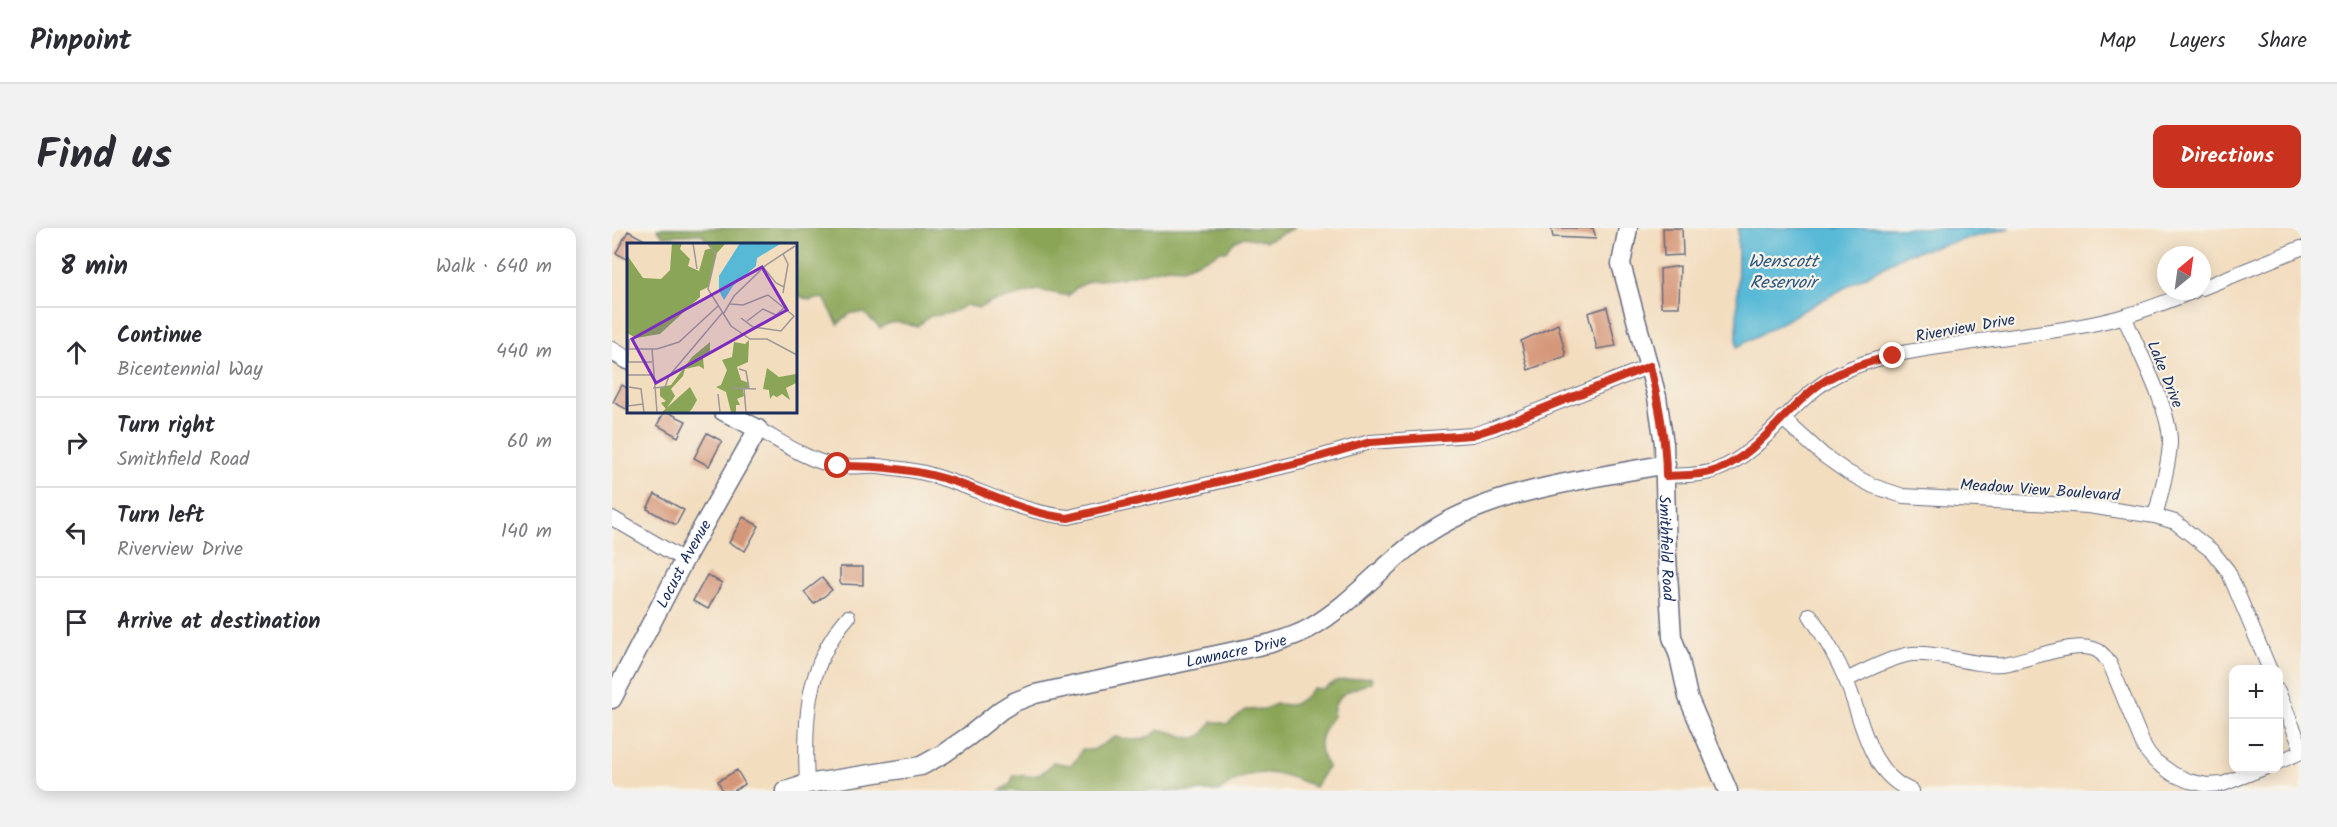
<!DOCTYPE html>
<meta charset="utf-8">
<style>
body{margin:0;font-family:Kalam,sans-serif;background:#f2f2f3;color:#2b2b33}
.controls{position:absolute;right:18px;bottom:18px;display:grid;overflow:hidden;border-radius:12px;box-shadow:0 3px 15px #0003}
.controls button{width:54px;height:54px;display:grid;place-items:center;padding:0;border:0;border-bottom:2px solid #e1e1e2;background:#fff;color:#2b2b33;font:30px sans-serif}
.compass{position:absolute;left:1545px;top:18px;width:54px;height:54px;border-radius:50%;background:#fff;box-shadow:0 3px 15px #0003;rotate:29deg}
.stop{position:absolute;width:18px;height:18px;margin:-14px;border:4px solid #c8321e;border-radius:50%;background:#fff}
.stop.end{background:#c8321e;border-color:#fff;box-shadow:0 2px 6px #0008}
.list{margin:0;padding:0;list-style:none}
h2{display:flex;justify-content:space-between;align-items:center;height:78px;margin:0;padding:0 24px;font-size:26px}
h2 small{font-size:20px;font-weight:400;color:#7c7c81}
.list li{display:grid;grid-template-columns:39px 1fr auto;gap:18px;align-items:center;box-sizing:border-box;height:90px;padding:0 24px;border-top:2px solid #e1e1e2}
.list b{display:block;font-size:22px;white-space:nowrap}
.list p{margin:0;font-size:20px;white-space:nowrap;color:#7c7c81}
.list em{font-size:20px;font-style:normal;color:#7c7c81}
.icon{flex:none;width:33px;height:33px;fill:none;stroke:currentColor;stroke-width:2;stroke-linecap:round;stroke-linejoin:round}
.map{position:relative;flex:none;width:1689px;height:563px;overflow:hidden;border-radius:12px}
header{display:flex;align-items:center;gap:36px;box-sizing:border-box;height:84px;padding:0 30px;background:#fff;border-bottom:2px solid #e1e1e2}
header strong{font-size:28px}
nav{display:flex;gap:33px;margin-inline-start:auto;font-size:21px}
.intro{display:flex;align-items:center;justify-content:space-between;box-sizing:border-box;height:144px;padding:0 36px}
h1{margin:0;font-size:42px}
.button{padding:15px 27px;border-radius:12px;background:#c8321e;color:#fff;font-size:21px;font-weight:700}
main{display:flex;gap:36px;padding:0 36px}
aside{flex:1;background:#fff;border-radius:12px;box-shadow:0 3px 15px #0003}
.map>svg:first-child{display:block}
</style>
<header>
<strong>Pinpoint</strong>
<nav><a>Map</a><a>Layers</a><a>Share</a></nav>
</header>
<div class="intro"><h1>Find us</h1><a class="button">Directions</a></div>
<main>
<aside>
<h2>8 min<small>Walk · 640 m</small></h2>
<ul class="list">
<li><svg class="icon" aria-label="ahead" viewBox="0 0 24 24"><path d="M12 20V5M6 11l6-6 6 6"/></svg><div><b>Continue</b><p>Bicentennial Way</p></div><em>440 m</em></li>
<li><svg class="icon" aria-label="right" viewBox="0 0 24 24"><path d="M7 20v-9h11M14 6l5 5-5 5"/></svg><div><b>Turn right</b><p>Smithfield Road</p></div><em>60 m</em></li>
<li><svg class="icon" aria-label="left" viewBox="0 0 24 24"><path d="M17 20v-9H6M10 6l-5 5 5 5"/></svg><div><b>Turn left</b><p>Riverview Drive</p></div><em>140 m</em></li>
<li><svg class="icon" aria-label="arrive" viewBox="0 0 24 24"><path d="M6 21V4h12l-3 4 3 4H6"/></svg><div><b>Arrive at destination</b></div></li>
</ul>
</aside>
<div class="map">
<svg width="1689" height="563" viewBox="0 0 1689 563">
<rect width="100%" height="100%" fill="#f7f3e8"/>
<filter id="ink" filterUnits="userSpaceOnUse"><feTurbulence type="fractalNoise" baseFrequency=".0167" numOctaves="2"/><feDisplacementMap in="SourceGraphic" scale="12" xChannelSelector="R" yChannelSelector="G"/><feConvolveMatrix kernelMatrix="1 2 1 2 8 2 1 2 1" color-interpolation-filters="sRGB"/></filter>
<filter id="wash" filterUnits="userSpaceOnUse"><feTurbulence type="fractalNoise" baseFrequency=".008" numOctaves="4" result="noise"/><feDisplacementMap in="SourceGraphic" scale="24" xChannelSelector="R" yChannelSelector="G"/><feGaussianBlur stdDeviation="1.35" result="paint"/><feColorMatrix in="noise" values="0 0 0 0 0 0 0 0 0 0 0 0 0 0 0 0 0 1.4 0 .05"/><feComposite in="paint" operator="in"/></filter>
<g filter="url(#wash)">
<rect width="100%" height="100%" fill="#f3ddbf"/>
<!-- forest -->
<path fill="#8aa557" stroke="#526a5a" stroke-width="1.5" d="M45,0H682L654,13L632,9L622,14L615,23H608L602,27L571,40L556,39L508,50L478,53L464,60L456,68L426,62L377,75L367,80L354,77C342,85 331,88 318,88L305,99C292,95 281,91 268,100L252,85H239L226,96L212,70L197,72L183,66V16H94V11L90,6L51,8Z
M758,449L760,450V454C741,462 721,464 721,488C708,505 702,519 716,538L703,559C670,543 638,537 608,563H388L398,556L402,547C420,549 430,550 441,534L458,537L465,531L470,521L481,522L503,509C522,513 531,515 547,502C570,502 584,525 600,493L615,496L634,482L653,481L664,476L680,477L692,470L701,460L711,461L725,453Z"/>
<!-- water -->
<path fill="#58b9d7" stroke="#3a749a" stroke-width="1.5" d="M1126,0H1398L1294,26L1125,119Z"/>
<g id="blocks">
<!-- building -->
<path fill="#d59779" d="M939,0H981L984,11L941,9Z
M1051,0H1070L1071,27L1052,28Z
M16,3L31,11L28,16H16V32L4,25Z
M1068,38L1067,79H1049L1048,41Z
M995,79L1004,118L985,121L976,85Z
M946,96L954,128L916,142L909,113Z
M10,157L16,161V182L1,174Z
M53,183L74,193L66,209L45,197Z
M95,205L110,213L97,238L82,230Z
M43,266L72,282L64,297L35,281Z
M131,289L147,298L133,323L117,315Z
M228,339H251V357L228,356Z
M95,347L110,355L96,381L81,373Z
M210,350L220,362L202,376L192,364Z
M125,542L133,556L122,563H111L106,553Z"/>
</g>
</g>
<g filter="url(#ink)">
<use href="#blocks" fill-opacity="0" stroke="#676c80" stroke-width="1.5"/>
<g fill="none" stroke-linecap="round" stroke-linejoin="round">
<!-- minor casing -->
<g stroke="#676c80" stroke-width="16">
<path id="minor" d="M1590,60L1689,20
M1512,88C1525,120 1559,183 1558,215C1557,237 1549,266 1543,288
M1170,190L1211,227L1235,244L1261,258L1291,268L1476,278L1543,288L1563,294L1600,323L1616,343L1658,442
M146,201C171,215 196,233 225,238C238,240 253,237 266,238C282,240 301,242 316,246C364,259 407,285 457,289L690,234L758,214L860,207L882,200L1038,138
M1054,248C1070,247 1088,248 1104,242C1151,226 1182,167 1228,145C1268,125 1317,121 1361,114C1411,106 1464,102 1513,88C1537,81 1559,72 1582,63
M0,290L72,332
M1198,387C1212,408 1224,428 1234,452C1251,492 1255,545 1300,563
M1234,452C1253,443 1273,432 1294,427C1322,421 1359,439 1391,436C1416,433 1470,408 1489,425C1493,428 1495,433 1498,436L1533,521L1543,533L1561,546L1577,553L1595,557L1611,556L1652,540
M1666,463L1689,519
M1666,534L1689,524
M195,556C192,494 193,438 236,389"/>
</g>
<!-- tertiary casing -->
<g stroke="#676c80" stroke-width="21">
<g id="tertiary">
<path id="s1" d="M1016,0L1009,36L1045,169L1052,216L1055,329L1060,409L1067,428L1076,469L1116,563"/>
<path d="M0,123L16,132"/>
<path id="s2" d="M0,471L72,332L146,201L111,183"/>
<path id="s3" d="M173,563L195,556L309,538L331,526L357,508L389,482L402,474L423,466L660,415C673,411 686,407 698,400C742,375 775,331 819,303C884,261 979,251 1054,236"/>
</g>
</g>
<!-- minor -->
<use href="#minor" stroke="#fff" stroke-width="14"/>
<!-- tertiary -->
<use href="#tertiary" stroke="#fff" stroke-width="18"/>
</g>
</g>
<g fill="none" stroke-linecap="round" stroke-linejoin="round" filter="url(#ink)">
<!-- route -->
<path stroke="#c8321e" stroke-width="8" d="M226,238C267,238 307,241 346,255C382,268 417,286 456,290L690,234L758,214L860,207L882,200L1038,138C1046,173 1054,211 1054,248C1071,247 1089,248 1105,242C1147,226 1172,182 1208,156C1230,141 1256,134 1281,128"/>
</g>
<g text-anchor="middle" stroke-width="4.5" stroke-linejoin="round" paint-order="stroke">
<!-- street labels -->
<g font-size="16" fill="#1b2f5e" stroke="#f7f3e8">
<text transform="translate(1353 99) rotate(-10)" y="6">Riverview Drive</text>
<text transform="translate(1554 146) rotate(68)" y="6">Lake Drive</text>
<text transform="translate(1428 261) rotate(4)" y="6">Meadow View Boulevard</text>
<text dy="6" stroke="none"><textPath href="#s1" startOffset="326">Smithfield Road</textPath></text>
<text dy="6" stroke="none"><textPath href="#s2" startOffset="153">Locust Avenue</textPath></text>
<text dy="6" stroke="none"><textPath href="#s3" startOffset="480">Lawnacre Drive</textPath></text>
</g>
<!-- water labels -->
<g font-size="18" font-style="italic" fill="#2d5882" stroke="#f7f3e8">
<text x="1171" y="39">Wenscott<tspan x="1171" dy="21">Reservoir</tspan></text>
</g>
</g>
<!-- overview -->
<g transform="translate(15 15)">
<rect width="170" height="170" fill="#f3ddbf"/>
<path d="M45,0H55L53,6L63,16L61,23L72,28L78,7L85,5L80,0H99L89,11L81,44L73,48V54L33,91L9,95L0,90V12L16,35L34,36L43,27ZM122,97L121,119L110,124L114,137L122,140V145L116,146L117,153L110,156L113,162H109V169H104L99,149L89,144L94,142L100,127L95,117L105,114L107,99L118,101ZM83,99V109L76,114L77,126L72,123L58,126L56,133L44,146L48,153L39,166L34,160L39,158L33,153V144L44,142L65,114ZM140,125L152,134L169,131V140L159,145L163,157L155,151L150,154L153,156L146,152L143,156L142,147L136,146ZM63,144L70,157L65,166L62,169H35Z" fill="#8aa557"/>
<path d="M113,0H155L130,15L129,23L106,43L97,57L92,48V33Z" fill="#58b9d7"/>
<path fill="none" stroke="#9d9798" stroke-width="1.5" d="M66,0L70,26M80,0L89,11L81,46L104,83L123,96H140L170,112M156,11L161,21L156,50M137,25L149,40L157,44M103,61L116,62L141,52L167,73L154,88L126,84L114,75M97,70L107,53L139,22L168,3M120,78L136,66L149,72L158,64M0,106H30L52,99L91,63M25,106L30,169M0,119H25M1,119L2,96M112,126L119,128L122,145M0,132H25M0,134L1,163L16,161M2,144L14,146L17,169M26,145L38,144L42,133L96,69M104,145L129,146M117,145L119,169M91,151L93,169"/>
<path fill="#7b2cbf" fill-opacity="0.15" stroke="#7b2cbf" stroke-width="3" d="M135,24L160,67L29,140L5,96Z"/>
<rect width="170" height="170" fill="none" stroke="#1b2f5e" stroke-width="3"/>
</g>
</svg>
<div class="controls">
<button>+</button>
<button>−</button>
</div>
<svg class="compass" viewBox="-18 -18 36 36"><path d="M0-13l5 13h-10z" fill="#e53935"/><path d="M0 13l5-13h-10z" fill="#7c7c81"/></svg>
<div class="stop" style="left:226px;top:238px"></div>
<div class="stop end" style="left:1281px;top:128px"></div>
</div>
</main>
